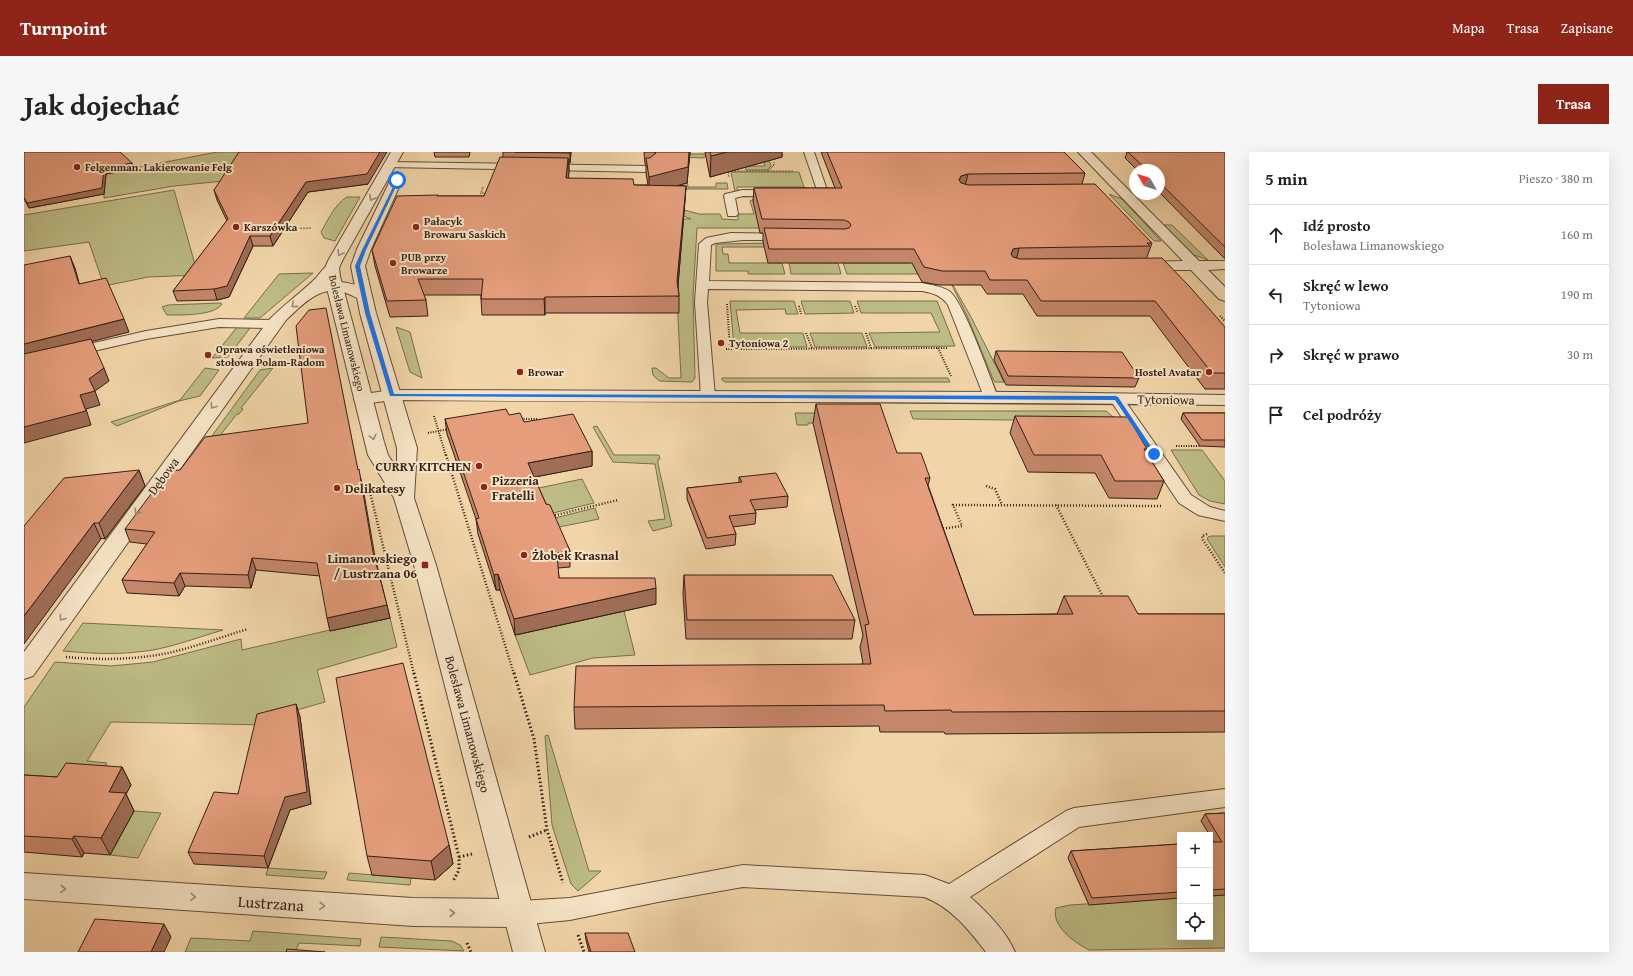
<!DOCTYPE html>
<html lang="pl">
<meta charset="utf-8">
<style>
body{margin:0;font-family:"Gentium Book Plus",serif;background:#f6f6f6;color:#222}
.controls{position:absolute;right:12px;bottom:12px;display:grid;overflow:hidden;border-radius:0px;box-shadow:0 4px 16px #0002}
.controls button{width:36px;height:36px;display:grid;place-items:center;padding:0;border:0;border-bottom:1px solid #e0e0e0;background:#fff;color:#222;font:20px sans-serif}
.compass{position:absolute;left:1105px;top:12px;width:36px;height:36px;border-radius:50%;background:#fff;box-shadow:0 4px 16px #0002;rotate:309deg}
.stop{position:absolute;width:12px;height:12px;margin:-9px;border:3px solid #1a73e8;border-radius:50%;background:#fff}
.stop.end{background:#1a73e8;border-color:#fff;box-shadow:0 1px 4px #0008}
.list{margin:0;padding:0;list-style:none}
h2{display:flex;justify-content:space-between;align-items:center;height:52px;margin:0;padding:0 16px;font-size:17px}
h2 small{font-size:13px;font-weight:400;color:#767676}
.list li{display:grid;grid-template-columns:26px 1fr auto;gap:12px;align-items:center;box-sizing:border-box;height:60px;padding:0 16px;border-top:1px solid #e0e0e0}
.list b{display:block;font-size:15px;white-space:nowrap}
.list p{margin:0;font-size:13px;white-space:nowrap;color:#767676}
.list em{font-size:13px;font-style:normal;color:#767676}
.icon{flex:none;width:22px;height:22px;fill:none;stroke:currentColor;stroke-width:2;stroke-linecap:round;stroke-linejoin:round}
.map{position:relative;flex:none;width:1201px;height:800px;overflow:hidden;border-radius:0px}
header{display:flex;align-items:center;gap:24px;box-sizing:border-box;height:56px;padding:0 20px;background:#8f2418;color:#fff}
header strong{font-size:19px}
nav{display:flex;gap:22px;margin-inline-start:auto;font-size:14px}
.intro{display:flex;align-items:center;justify-content:space-between;box-sizing:border-box;height:96px;padding:0 24px}
h1{margin:0;font-size:28px}
.button{padding:10px 18px;border-radius:0px;background:#8f2418;color:#fff;font-size:14px;font-weight:700}
main{display:flex;gap:24px;padding:0 24px}
aside{flex:1;background:#fff;border-radius:0px;box-shadow:0 4px 16px #0002}
.map>svg:first-child{display:block}
</style>
<header>
<strong>Turnpoint</strong>
<nav><a>Mapa</a><a>Trasa</a><a>Zapisane</a></nav>
</header>
<div class="intro"><h1>Jak dojechać</h1><a class="button">Trasa</a></div>
<main>
<div class="map">
<svg width="1201" height="800" viewBox="0 0 1201 800">
<rect width="100%" height="100%" fill="#f1d5a8"/>
<filter id="stains"><feTurbulence type="fractalNoise" baseFrequency=".005" numOctaves="4"/><feColorMatrix values="0 0 0 0 .2 0 0 0 0 .09 0 0 0 0 .02 0 0 0 .5 -.17"/></filter>
<radialGradient id="worn" r=".72"><stop offset=".6" stop-color="#630" stop-opacity="0"/><stop offset="1" stop-color="#630" stop-opacity=".3"/></radialGradient>
<!-- green -->
<path fill="#bdbc85" stroke="#786d4d" d="M193,0H272L219,27L150,34L80,46V22Z
M853,0L947,165L980,230H971L969,227L944,166L927,131L887,82L816,76H673L669,144L671,226L668,230L635,229L629,223L628,216H632L645,226H657L653,145L659,67H667L638,55L634,2H743L747,14L743,18H722L721,14H741L738,4L679,5V6L660,5L664,35H692V31H703L704,37H648L649,55L675,62H696L698,67L714,68V62H730L726,49L730,47L861,63Z
M707,20H775L780,35L786,38L778,35H713V37L718,40H711Z
M150,38L174,123L124,125L80,134L65,90L0,99V63Z
M1085,42L1098,47L1137,89H1130Z
M323,45H336L311,89L300,86L297,80C304,68 311,52 323,45Z
M1140,73H1148L1184,108L1170,103Z
M882,85L902,122H823L819,111H884Z
M752,91L754,95H698L699,102H704L705,111H758L761,122H724V119H692V93L694,92Z
M765,111H814L817,122H767Z
M289,121L236,166H220L255,122Z
M706,149H770L774,162H762L761,157L712,158L716,181H779L783,195H710Z
M777,149H826L830,161L781,162Z
M833,149H913L931,194L851,195L845,181L916,180L907,161H837Z
M196,151L198,152C191,164 156,163 143,163L138,155L144,153Z
M214,174L226,176L204,205L188,206Z
M372,175L386,180L398,226L386,220Z
M786,181H838L843,195H791Z
M181,216L195,218L176,244L155,249L93,274L87,270L156,248Z
M249,216L217,256L219,257L215,262H213L176,309L169,310L236,218Z
M698,226H924L926,230H701L698,228Z
M886,259H1082L1094,269L889,267Z
M771,261H856L859,271H784V273H773Z
M573,274L590,303H635L636,307H634V312L648,374L629,379L624,369L641,367L631,312L589,310L569,275Z
M1147,298H1178L1201,329V352L1186,349L1175,343Z
M558,327L570,351L521,363L510,337Z
M571,356L575,367L530,376L523,368Z
M1187,384H1201V415L1183,387L1184,385Z
M600,459L611,503L569,506L506,523L491,483Z
M366,466L373,495L293,518L301,550L273,558L245,573L87,570L63,609L83,611L65,644L0,639V555L31,510L87,514L129,510L217,487L218,498L306,478V479Z
M59,471L199,478C171,486 142,498 113,500C88,503 64,501 39,499Z
M524,583L565,719H577L554,739L547,732L528,673L521,584Z
M110,659L137,661L114,706L86,703Z
M244,716L303,720L300,727L242,723Z
M325,721L387,726L386,733L323,728Z
M1201,743V796L1065,798C1050,790 1027,774 1032,756L1046,753L1156,746V785H1186V744Z
M229,779L337,787L336,794L275,791L271,800H161L167,786L226,789Z
M357,785L428,789L436,793L440,799L355,795Z"/>
<g fill="none" stroke-linecap="round" stroke-linejoin="round">
<!-- service casing -->
<g stroke="#624c3a" stroke-width="2">
<path id="service" d="M780,0H790L802,35L799,41L785,45L719,44L711,46L714,62L712,64H704L700,44L701,42L719,38L784,39L791,37L792,35Z
M366,10L625,14L630,17L625,20L362,15L361,13Z
M707,81L763,82L767,83L769,85L767,87L763,88H719L691,91L687,93L685,129L898,131C907,133 917,134 925,139C939,148 966,225 974,245L972,248L967,249L962,248L960,245L924,153C917,143 909,141 898,139L684,137L683,150L691,245L689,248L684,249L679,248L677,245L671,150L675,92L682,86Z
M195,167L250,168L255,169L257,172L255,175L250,176L195,175L122,187L0,215V207L122,179Z
M1092,242L1097,243L1167,343L1186,355L1201,359V369L1174,363L1155,351L1085,246L1087,243Z
M1201,637V655L1055,675L946,745C963,760 982,779 991,800H962C945,778 927,755 900,745L719,735L634,750L546,768L495,773L486,769L482,761L486,753L495,749L546,746L719,713L901,723L925,732L1042,659L1050,656Z"/>
</g>
<!-- minor casing -->
<g stroke="#624c3a" stroke-width="2">
<path id="minor" d="M1054,0H1067L1175,109H1201V117L1184,118L1201,135V149L1195,147L1167,118H1116L1111,117L1109,114L1111,111L1116,110L1159,109Z
M308,112L313,113L315,116L305,130C318,129 340,132 348,144L346,147C336,150 331,144 322,141C298,131 278,153 262,168L9,524L0,527V500L244,169C259,153 277,141 292,126C297,120 301,113 308,112Z
M368,238L1001,240L1201,243V253C923,249 646,251 368,248L339,252L333,251L330,247L333,243Z
M0,721L389,746L495,747L506,751L511,761L506,771L495,775L389,774L0,747Z"/>
</g>
<!-- tertiary casing -->
<g stroke="#624c3a" stroke-width="2">
<path id="tertiary" d="M367,0H379L318,109L315,116L316,124L360,290L364,303L373,317V296L336,161L327,114L333,97L364,33L365,30H375L376,33L347,97L341,114L352,161L393,296L390,346L412,413L521,800H489L390,413L370,346L344,303L300,124L301,116L304,109Z"/>
</g>
<!-- path-far3 -->
<path stroke="#331e15" stroke-width="1.5" stroke-dasharray="0.5 1" stroke-linecap="butt" d="M744,19L750,13V10
M705,25L704,19H769
M459,35L457,41H464
M258,77L287,76"/>
<!-- path-far2 -->
<path stroke="#331e15" stroke-width="2" stroke-dasharray="1 1.5" stroke-linecap="butt" d="M703,152L706,197
M775,154L777,162
M831,154L834,161
M1196,164L1201,169
M782,181L788,196
M842,181L847,196
M914,196L927,224
M702,197L923,196
M410,264L422,304
M497,267H514
M404,281L425,277
M1152,294H1176"/>
<!-- path-far1 -->
<path stroke="#331e15" stroke-width="2.5" stroke-dasharray="1 2" stroke-linecap="butt" d="M422,303L490,522
M962,334L971,337L978,353
M346,340L390,522
M1032,353L1079,445
M528,364L594,348
M916,377L938,374L929,353L1138,354
M1183,382L1178,384L1179,388L1201,421
M1029,465V463L1037,462
M42,505C76,508 110,508 144,501C171,495 197,485 224,477"/>
<!-- path -->
<path stroke="#331e15" stroke-width="3" stroke-dasharray="1.5 2.5" stroke-linecap="butt" d="M390,521L435,705V718L429,729
M490,521L510,587L523,678L539,731
M505,685L523,678
M435,705L448,702
M554,783L560,800
M443,791L447,800"/>
<!-- service -->
<use href="#service" fill="#f6e4c6" fill-rule="evenodd"/>
<!-- minor -->
<use href="#minor" fill="#f6e4c6" fill-rule="evenodd"/>
<!-- tertiary -->
<use href="#tertiary" fill="#f6e4c6" fill-rule="evenodd"/>
</g>
<!-- wall -->
<path fill="#c5876a" stroke="#331e15" d="M0,0L108,11L110,17L82,22L80,42L5,56L0,47Z
M410,0H446L445,5H411Z
M479,0H547L546,11H545V20L544,26L610,33H624L622,21V13L621,12L620,0H666L663,31L652,33L662,34L661,48L654,133L655,144V161H521V163H458L457,147V143H400L402,148L404,164L366,165L351,114L348,98L414,44H460L479,5Z
M681,0H758V5L686,25Z
M797,0H1040L1061,21L1058,32L1128,91L1123,105L1122,106L1201,175V237H1181L1126,164H1013L999,142H963L957,133H915L898,130L888,111H744L739,90V81H736L729,49L730,36H811Z
M1102,0H1201V107L1135,40V18H1113L1101,6L1103,1Z
M344,32L284,40L249,94H229L205,145L193,148L153,149L149,139L203,69L193,48L190,38Z
M972,199L1115,226L1111,235L982,233L970,208Z
M792,252L873,301L906,326L904,333L950,463L1033,462L1040,444L1114,462H1201V580L921,582L920,580H856L855,574L551,577L550,555L839,512L836,495L839,483L789,271Z
M1159,261H1201V295L1176,294L1157,267Z
M991,264L1123,297L1122,301L1140,329L1133,347L1085,346L1071,321L1004,320L986,281Z
M421,267L500,270L568,299V314L510,325L522,352L546,399V415L534,416L535,426L632,452L491,483L476,438H472L454,382L452,367L423,282Z
M115,318L121,334L81,387L0,374Z
M334,318L338,330L351,405L366,466L306,479L296,424L232,418L227,436L161,434L155,444L103,441L98,428L123,392L106,390L101,377Z
M715,325L764,344L763,355L731,358L732,361L731,372L709,375L712,382L711,393L682,397L663,347V336L715,331Z
M660,423L831,468L828,487H662L659,442Z
M272,552L276,565L287,652L266,658L244,716L170,712L164,700L214,642Z
M98,615L107,633L102,642L110,659L86,703L60,701L58,705L0,700V623L33,625Z
M1201,661V743L1186,744V690H1190L1177,669L1181,662Z
M1156,692V746L1065,753L1044,706L1047,699Z
M425,693L429,712L411,728L348,723L343,704Z
M561,781L611,800H565L562,788Z"/>
<!-- shaded-wall -->
<path fill="#a06e56" stroke="#331e15" d="M356,0H363L344,32L284,40L249,94L246,84L282,30Z
M546,0H547L546,11Z
M665,0H666L663,31L625,41V25Z
M703,0H758V5L686,25L687,4Z
M544,6L545,20L543,40L542,26Z
M108,11L110,17L82,22L80,42L5,56L3,51L80,16Z
M944,22L941,34L935,36V28L937,24Z
M662,34L661,48L653,145V129Z
M226,84L229,94L205,145L193,148L190,137Z
M995,96L992,110L987,102L989,97Z
M46,104L51,116L59,145L55,132Z
M521,145V163L520,147Z
M100,167L105,180L0,207V192Z
M80,216L85,229L71,239L76,253L62,257L67,273L0,291V275L56,243L65,227Z
M568,299V314L506,326L504,311Z
M115,318L121,334L81,387L75,371Z
M70,371L77,387L0,492V464Z
M228,406L232,418L227,436L224,423Z
M156,421L161,434L155,444L150,431Z
M474,422L476,438H472L470,423Z
M632,436V452L491,483L490,467Z
M363,453L366,466L306,479L303,466Z
M272,552L276,565L287,652L266,658L244,716L240,704Z
M98,615L107,633L102,642L110,659L86,703L77,686L85,640Z
M50,684L60,701L58,705L48,687Z
M425,693L429,712L411,728L407,709Z
M140,772L147,785L140,800H127Z"/>
<!-- building -->
<path fill="#e59d7b" stroke="#331e15" d="M0,0H96L108,11L80,16L78,36L3,51L0,45Z
M215,0H356L343,22L282,30L246,84H226L203,134L190,137L149,139L204,67L190,38Z
M491,0H546V1Z
M630,0H665L664,15L625,25L622,6H626L632,1Z
M686,0H703L687,4Z
M803,0H1040L1061,21L944,22L937,24L935,28L937,31L944,33L1071,32L1128,91H1123L1126,94L995,96L989,97L987,102L989,105L996,107L1138,106L1166,135L1201,175V221H1188L1131,149H1017L1003,128H966L961,119H918L900,115L890,97H745L740,76L820,77L825,76L827,73L825,70L820,68L738,67L730,36H818Z
M1104,0H1201V95L1135,30V18H1123Z
M476,5L544,6L542,26L609,27L610,33L662,34L653,129L655,144L521,145L520,147H457L459,127H394L402,148L363,149L348,98L373,44L414,43L413,44H460Z
M46,104L55,132L82,126L100,167L0,192V113Z
M302,156L334,318L335,317L349,400L363,453L303,466L293,411L228,406L224,423L156,421L150,431L98,428L131,380L101,377L144,319L156,318L181,285L284,271L272,174L285,158Z
M67,187L80,216L65,227L71,239L56,243L62,259L0,275V202Z
M972,199L1098,200L1115,226L984,224Z
M792,252H856L873,301H897L906,326H901L950,463L1049,462L1040,444H1104L1114,462H1201V559L928,560L927,558L861,559L860,553L550,555L552,514L847,512L841,473L845,472Z
M482,257L485,263L496,261L500,270L549,262L568,299L504,311L522,352L526,353L546,399L533,401L535,426H631L632,436L490,467L474,422L470,423L452,367L455,366L421,267Z
M1159,261H1201V288H1178Z
M991,264L1104,265L1123,297H1120L1140,329H1091L1077,303H1010Z
M115,318L75,371H70L0,464V374L40,326Z
M752,321L764,344L726,348L732,361L705,364L712,382L683,386L663,336L718,330L715,325Z
M660,423H808L831,468H663Z
M379,511L425,693L407,709L343,704L312,526Z
M272,552L283,640L261,645L240,704L164,700L190,640L214,642L233,562Z
M42,611L98,615L85,640L102,641L77,686L50,684L48,687L0,684V623L33,625Z
M1201,661V737L1186,738V690H1198L1181,662Z
M1156,692V740L1068,746L1047,699Z
M71,767L140,772L127,800H54Z
M561,781H604L611,800H567Z
M263,797L301,800H262Z"/>
<!-- one-way arrows -->
<defs><path id="oneway-chevron" d="M-2-3.5L2.5 0L-2 3.5" fill="none" stroke-width="1.6" stroke-linecap="round" stroke-linejoin="round"/></defs>
<g stroke="#9e8b76">
<use href="#oneway-chevron" transform="translate(348 46) rotate(119)"/>
<use href="#oneway-chevron" transform="translate(316 101) rotate(121)"/>
<use href="#oneway-chevron" transform="translate(270 153) rotate(140)"/>
<use href="#oneway-chevron" transform="translate(189 254) rotate(126)"/>
<use href="#oneway-chevron" transform="translate(349 285) rotate(76)"/>
<use href="#oneway-chevron" transform="translate(113 360) rotate(126)"/>
<use href="#oneway-chevron" transform="translate(38 466) rotate(126)"/>
<use href="#oneway-chevron" transform="translate(39 737) rotate(4)"/>
<use href="#oneway-chevron" transform="translate(169 745) rotate(4)"/>
<use href="#oneway-chevron" transform="translate(298 754) rotate(4)"/>
<use href="#oneway-chevron" transform="translate(428 761)"/>
</g>
<!-- route -->
<path fill="#1a73e8" d="M373,27L375,28L342,98L336,114L346,161L370,242L1092,244L1094,245L1132,302L1128,303L1091,248L366,244L341,161L331,114L338,98Z"/>
<!-- markers -->
<g fill="#8f2418" stroke="#f6e4c6" stroke-width="1.5">
<circle cx="53" cy="15" r="4"/>
<circle cx="212" cy="75" r="4"/>
<circle cx="392" cy="75" r="4"/>
<circle cx="369" cy="111" r="4"/>
<circle cx="697" cy="191" r="4"/>
<circle cx="184" cy="203" r="4"/>
<circle cx="496" cy="220" r="4"/>
<circle cx="1185" cy="220" r="4"/>
<circle cx="455" cy="314" r="4"/>
<circle cx="460" cy="335" r="4"/>
<circle cx="313" cy="336" r="4"/>
<circle cx="500" cy="403" r="4"/>
<rect x="397" y="409" width="8" height="8" rx="2"/>
</g>
<g text-anchor="middle" stroke-width="4" stroke-linejoin="round" paint-order="stroke">
<!-- far-poi labels -->
<g font-size="11" font-weight="bold" fill="#331e15" stroke="#f6e4c6" text-anchor="start">
<text x="61" y="19">Felgenman. Lakierowanie Felg</text>
<text x="400" y="73">Pałacyk<tspan x="400" dy="13">Browaru Saskich</tspan></text>
<text x="220" y="79">Karszówka</text>
<text x="377" y="109">PUB przy<tspan x="377" dy="13">Browarze</tspan></text>
<text x="705" y="195">Tytoniowa 2</text>
<text x="192" y="201">Oprawa oświetleniowa<tspan x="192" dy="13">stołowa Polam-Radom</tspan></text>
<text x="504" y="224">Browar</text>
<text x="1177" y="224" text-anchor="end">Hostel Avatar</text>
</g>
<!-- far-street labels -->
<g font-size="11" fill="#331e15" stroke="#f6e4c6">
<text transform="translate(323 181) rotate(76)" y="4">Bolesława Limanowskiego</text>
</g>
<!-- street labels -->
<g font-size="13" fill="#331e15" stroke="#f6e4c6">
<text transform="translate(1142 247) rotate(1)" y="5">Tytoniowa</text>
<text transform="translate(139 324) rotate(-54)" y="5">Dębowa</text>
<text transform="translate(444 572) rotate(75)" y="5">Bolesława Limanowskiego</text>
</g>
<!-- poi labels -->
<g font-size="13" font-weight="bold" fill="#331e15" stroke="#f6e4c6" text-anchor="start">
<text x="447" y="319" text-anchor="end">CURRY KITCHEN</text>
<text x="468" y="333">Pizzeria<tspan x="468" dy="15">Fratelli</tspan></text>
<text x="321" y="341">Delikatesy</text>
<text x="508" y="408">Żłobek Krasnal</text>
<text x="393" y="411" text-anchor="end">Limanowskiego<tspan x="393" dy="15">/ Lustrzana 06</tspan></text>
</g>
<!-- near-street labels -->
<g font-size="16" fill="#331e15" stroke="#f6e4c6">
<text transform="translate(247 751) rotate(4)" y="6">Lustrzana</text>
</g>
</g>
<rect width="100%" height="100%" filter="url(#stains)"/>
<rect width="100%" height="100%" fill="url(#worn)"/>
</svg>
<div class="controls">
<button>+</button>
<button>−</button>
<button><svg class="icon" aria-label="locate" viewBox="0 0 24 24"><circle cx="12" cy="12" r="6"/><path d="M12 2v4M12 18v4M2 12h4M18 12h4"/></svg></button>
</div>
<svg class="compass" viewBox="-18 -18 36 36"><path d="M0-13l5 13h-10z" fill="#e53935"/><path d="M0 13l5-13h-10z" fill="#767676"/></svg>
<div class="stop" style="left:373px;top:28px"></div>
<div class="stop end" style="left:1130px;top:302px"></div>
</div>
<aside>
<h2>5 min<small>Pieszo · 380 m</small></h2>
<ul class="list">
<li><svg class="icon" aria-label="ahead" viewBox="0 0 24 24"><path d="M12 20V5M6 11l6-6 6 6"/></svg><div><b>Idź prosto</b><p>Bolesława Limanowskiego</p></div><em>160 m</em></li>
<li><svg class="icon" aria-label="left" viewBox="0 0 24 24"><path d="M17 20v-9H6M10 6l-5 5 5 5"/></svg><div><b>Skręć w lewo</b><p>Tytoniowa</p></div><em>190 m</em></li>
<li><svg class="icon" aria-label="right" viewBox="0 0 24 24"><path d="M7 20v-9h11M14 6l5 5-5 5"/></svg><div><b>Skręć w prawo</b></div><em>30 m</em></li>
<li><svg class="icon" aria-label="arrive" viewBox="0 0 24 24"><path d="M6 21V4h12l-3 4 3 4H6"/></svg><div><b>Cel podróży</b></div></li>
</ul>
</aside>
</main>
